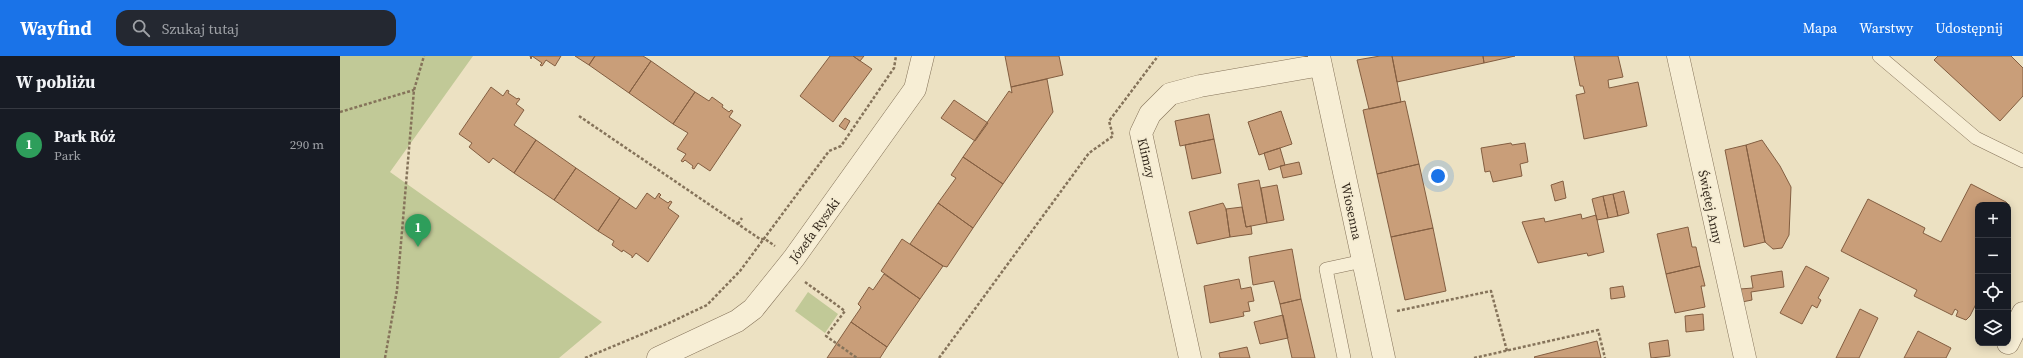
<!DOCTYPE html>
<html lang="pl">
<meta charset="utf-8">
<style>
body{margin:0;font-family:"Source Serif 4",serif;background:#242831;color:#f1f3f6}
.controls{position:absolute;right:12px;bottom:12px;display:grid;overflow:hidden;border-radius:8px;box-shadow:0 2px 10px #0003}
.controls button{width:36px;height:36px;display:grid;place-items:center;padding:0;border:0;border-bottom:1px solid #363941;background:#171b24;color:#f1f3f6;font:20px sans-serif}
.you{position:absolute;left:1098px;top:120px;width:14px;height:14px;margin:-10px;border:3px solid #fff;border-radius:50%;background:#1a73e8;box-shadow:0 0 0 6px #1a73e833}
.badge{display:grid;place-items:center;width:26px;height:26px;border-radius:50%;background:#1a73e8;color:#fff;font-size:13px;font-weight:700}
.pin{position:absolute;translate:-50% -33px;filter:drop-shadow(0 1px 2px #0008)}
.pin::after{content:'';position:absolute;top:21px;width:14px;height:12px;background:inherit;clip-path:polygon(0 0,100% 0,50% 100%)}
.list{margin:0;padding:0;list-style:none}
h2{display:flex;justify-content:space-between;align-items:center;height:52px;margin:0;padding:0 16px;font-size:17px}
h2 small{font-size:13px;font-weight:400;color:#9ea1a6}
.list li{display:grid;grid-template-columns:26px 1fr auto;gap:12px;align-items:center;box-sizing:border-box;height:72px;padding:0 16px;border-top:1px solid #363941}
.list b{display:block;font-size:15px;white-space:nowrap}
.list p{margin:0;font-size:13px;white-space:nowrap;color:#9ea1a6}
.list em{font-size:13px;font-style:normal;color:#9ea1a6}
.icon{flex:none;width:22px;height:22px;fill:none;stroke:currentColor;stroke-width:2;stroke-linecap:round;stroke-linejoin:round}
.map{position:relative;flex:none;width:1683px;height:302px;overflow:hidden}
header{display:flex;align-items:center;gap:24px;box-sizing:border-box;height:56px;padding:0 20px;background:#1a73e8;color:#fff}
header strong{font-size:19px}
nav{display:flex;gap:22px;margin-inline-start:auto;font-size:14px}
.search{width:280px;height:36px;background:#242831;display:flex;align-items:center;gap:10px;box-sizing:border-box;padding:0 14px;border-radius:12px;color:#9ea1a6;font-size:15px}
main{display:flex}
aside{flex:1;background:#171b24}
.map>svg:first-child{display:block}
</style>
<header>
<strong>Wayfind</strong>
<div class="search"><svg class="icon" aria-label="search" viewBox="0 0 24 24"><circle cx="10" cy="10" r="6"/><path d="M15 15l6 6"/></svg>Szukaj tutaj</div>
<nav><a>Mapa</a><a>Warstwy</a><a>Udostępnij</a></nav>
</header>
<main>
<aside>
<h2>W pobliżu<small></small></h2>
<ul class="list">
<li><span class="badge" style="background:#2e9e5b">1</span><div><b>Park Róż</b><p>Park</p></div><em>290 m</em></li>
</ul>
</aside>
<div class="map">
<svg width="1683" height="302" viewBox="0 0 1683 302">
<rect width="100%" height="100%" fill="#ece1c2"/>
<!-- green -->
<path fill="#c1c997" d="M0,0H133L50,116L262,266L219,302H0Z
M468,236L498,258L485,277L455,255Z"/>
<!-- building -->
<path fill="#c99e79" stroke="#835e41" d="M190,0H221L215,10L206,4L202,10L200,9L202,7L192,0L191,3Z
M235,0H255L249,9Z
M255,0H303L311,5L289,37L249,9Z
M490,0H513L532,13L493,66L460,40Z
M513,0H524L520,5Z
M665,0H719L723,19L671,31Z
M1040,0H1052L1061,46L1029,53L1017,4Z
M1052,0H1143L1144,7L1057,26Z
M1143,0H1175L1144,7Z
M1234,0H1278L1283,21L1268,24L1269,32L1298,26L1307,70L1244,83L1236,39L1245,37L1243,30H1240Z
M1598,0H1671L1683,12V40L1660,65L1594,4Z
M311,5L355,36L333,68L289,37Z
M707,23L713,56L663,128L623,101L669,35L672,37L671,31Z
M151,31L163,40L167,34L169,35L168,37L177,43L178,42L180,43L176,48L184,54L174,69L196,84L174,117L153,102L149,107L129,91L132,87L119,78Z
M355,36L369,45L372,41L383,49L382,51L389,56L391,54L393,55L389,61L401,69L370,115L358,107L354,113L352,112L353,110L345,104L343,106L341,105L346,98L337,93L348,77L333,68Z
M614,44L648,67L635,85L601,62Z
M1065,45L1079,108L1037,118L1023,54Z
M941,55L952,88L919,99L908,66Z
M869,58L874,83L840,90L835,65Z
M505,62L510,65L505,74L499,70Z
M874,83L881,117L852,123L845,89Z
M196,84L236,112L214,144L174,117Z
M1422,84L1440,110L1451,131L1449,179L1442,192L1433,193L1425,186L1406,89Z
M1171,87L1172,89L1185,87L1188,106L1180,108L1182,120L1153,126L1150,115L1145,116L1141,92Z
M1406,89L1425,186L1404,191L1385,94Z
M940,92L945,109L929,114L924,97Z
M623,101L663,128L633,172L598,147L616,122L611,119Z
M959,106L962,118L943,122L940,110Z
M1079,108L1093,172L1051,181L1037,118Z
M236,112L280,142L258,175L214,144Z
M919,124L927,167L906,171L898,128Z
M1223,125L1226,142L1215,145L1211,129Z
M1631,128L1666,146L1668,148L1670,152L1668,158V149H1638V244L1630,260L1626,264L1616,260L1618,255L1615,253L1612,259L1574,240L1577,234L1501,195L1528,143L1585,172L1583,177L1601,186Z
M937,129L944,164L927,167L921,132Z
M1284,135L1289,157L1278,160L1273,138Z
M307,137L315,143L319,137L321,139L319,141L328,147L330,145L332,146L328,152L339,160L308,206L296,197L292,202V200L283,194L282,196L272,189L274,185L258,175L280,142L296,153Z
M1273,138L1278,160L1268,162L1263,140Z
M1263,140L1268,162L1257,164L1252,143Z
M598,147L633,172L607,211L603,210L570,188Z
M883,147L886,153L890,181L857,188L849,156Z
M902,151L906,171L911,170L912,178L890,181L886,153Z
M1241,158L1242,163L1256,159L1264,196L1248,200L1247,197L1198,207L1182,166L1204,162L1205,166Z
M1348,171L1352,191H1356L1360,210L1326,218L1317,178Z
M1093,172L1106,235L1065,244L1051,181Z
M562,183L603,210L580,243L541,215Z
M952,193L961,243L940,248L934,225L913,229L909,201Z
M1360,210L1365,230H1361L1365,251L1335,257L1326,218Z
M1466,210L1489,222L1478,242L1481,244L1477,252L1472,249L1462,268L1440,257Z
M1442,215L1444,231L1411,236L1412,244L1402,246L1400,233L1413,232L1411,220Z
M544,218L580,243L547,291L511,266L520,253L521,251L518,248L529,231L533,234Z
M899,223L901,233L911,231L914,245L908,246L910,255L903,256L904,260L870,267L864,230Z
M1283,230L1285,241L1271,243L1270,232Z
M961,243L975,302H952L940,248Z
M1520,253L1538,262L1519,302H1496Z
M1363,258L1364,274L1346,276L1345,260Z
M943,259L948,282L920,288L914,266Z
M511,266L547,291L540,302H487Z
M1578,275L1611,292L1606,302H1564Z
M1328,284L1330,300L1311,302L1309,287Z
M1257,285L1261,302H1195L1194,301Z
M907,291L910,302H880L879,297Z"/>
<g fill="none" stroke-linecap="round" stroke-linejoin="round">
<!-- service casing -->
<g stroke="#85735a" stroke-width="14">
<path id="service" d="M1539,0L1636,82L1683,105
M1004,302L986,213L1023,205"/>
</g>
<!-- minor casing -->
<g stroke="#85735a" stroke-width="23">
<path id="minor" d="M979,0L1044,302
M1338,0L1405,302
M1668,287L1683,257
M318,302L397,265L413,253L454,202L575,33L583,0
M850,302L801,77L810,58L830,38L860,30L981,9"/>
</g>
<!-- path -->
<path stroke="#85735a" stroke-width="2.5" stroke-dasharray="3 2" stroke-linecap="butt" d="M0,56L74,34
M239,60L420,183H425L435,190
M398,168L402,162
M465,226L505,255L486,280L517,302
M1057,255L1151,235L1167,295
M45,302L57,234L74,34L84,0
M245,302L329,267L367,249L400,215L489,95L501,90L554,12L556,0
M599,302L749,97L773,80L769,65L818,0
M1134,302L1258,274L1265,302"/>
<!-- service -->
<use href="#service" stroke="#f7eed5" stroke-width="13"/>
<!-- minor -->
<use href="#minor" stroke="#f7eed5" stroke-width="22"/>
</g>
<g text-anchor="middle" stroke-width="3" stroke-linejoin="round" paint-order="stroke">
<!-- street labels -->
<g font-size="13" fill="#352a1e" stroke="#f4ebd1">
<text transform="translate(807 102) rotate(77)" y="5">Klimzy</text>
<text transform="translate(1371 151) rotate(78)" y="5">Świętej Anny</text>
<text transform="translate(1012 155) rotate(78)" y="5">Wiosenna</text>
<text transform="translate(474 174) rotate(-54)" y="5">Józefa Ryszki</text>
</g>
</g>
</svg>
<div class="controls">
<button>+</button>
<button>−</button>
<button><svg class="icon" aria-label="locate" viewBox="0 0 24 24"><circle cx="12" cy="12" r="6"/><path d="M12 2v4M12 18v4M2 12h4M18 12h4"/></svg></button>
<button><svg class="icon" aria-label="layers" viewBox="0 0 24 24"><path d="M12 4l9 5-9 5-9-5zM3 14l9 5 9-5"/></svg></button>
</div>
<div class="you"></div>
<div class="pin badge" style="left:78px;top:191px;background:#2e9e5b">1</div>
</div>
</main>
